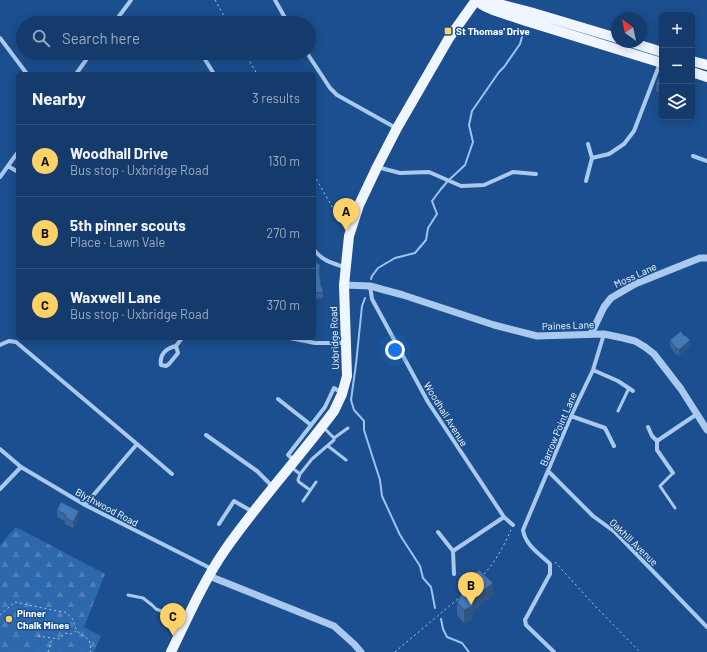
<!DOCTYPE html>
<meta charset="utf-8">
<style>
body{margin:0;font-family:Barlow,sans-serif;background:#1d4271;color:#f1f3f6}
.controls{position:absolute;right:12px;top:12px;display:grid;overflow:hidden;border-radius:6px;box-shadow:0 2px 10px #0003}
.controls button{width:36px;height:36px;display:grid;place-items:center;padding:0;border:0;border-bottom:1px solid #33557e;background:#143b6b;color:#f1f3f6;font:20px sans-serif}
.compass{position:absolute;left:611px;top:12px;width:36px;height:36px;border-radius:50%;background:#143b6b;box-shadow:0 2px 10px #0003;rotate:327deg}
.you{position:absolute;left:395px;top:350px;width:14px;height:14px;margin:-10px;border:3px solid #fff;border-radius:50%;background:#1a73e8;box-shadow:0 0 0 6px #1a73e833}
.badge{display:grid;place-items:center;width:26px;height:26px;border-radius:50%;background:#ffd166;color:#111;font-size:13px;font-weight:700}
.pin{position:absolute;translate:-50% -33px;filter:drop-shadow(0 1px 2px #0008)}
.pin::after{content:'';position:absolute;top:21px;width:14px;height:12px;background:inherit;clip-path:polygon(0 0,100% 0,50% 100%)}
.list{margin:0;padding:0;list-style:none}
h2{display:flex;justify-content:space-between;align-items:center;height:52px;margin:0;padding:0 16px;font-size:17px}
h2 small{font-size:13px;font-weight:400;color:#9dadc1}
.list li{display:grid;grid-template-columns:26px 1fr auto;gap:12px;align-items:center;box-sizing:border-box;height:72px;padding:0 16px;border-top:1px solid #33557e}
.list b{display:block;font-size:15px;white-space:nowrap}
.list p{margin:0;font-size:13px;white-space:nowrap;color:#9dadc1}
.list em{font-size:13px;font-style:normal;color:#9dadc1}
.icon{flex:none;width:22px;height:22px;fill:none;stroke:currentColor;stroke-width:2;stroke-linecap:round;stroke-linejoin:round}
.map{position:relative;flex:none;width:707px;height:652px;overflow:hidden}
.search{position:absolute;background:#143b6b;box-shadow:0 2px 10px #0003;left:16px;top:16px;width:300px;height:44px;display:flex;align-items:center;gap:10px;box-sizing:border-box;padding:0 14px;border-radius:22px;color:#9dadc1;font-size:15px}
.panel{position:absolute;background:#143b6b;box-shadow:0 2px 10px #0003;left:16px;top:72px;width:300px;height:268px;border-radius:6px}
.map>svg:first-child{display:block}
</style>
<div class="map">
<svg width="707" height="652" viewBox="0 0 707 652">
<defs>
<pattern id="forest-firs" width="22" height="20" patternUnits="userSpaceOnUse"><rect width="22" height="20" fill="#2e69ad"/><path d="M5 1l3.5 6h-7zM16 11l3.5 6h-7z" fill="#4d80b9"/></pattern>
</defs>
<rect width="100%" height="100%" fill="#1b4f8f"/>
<!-- forest -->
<path fill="url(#forest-firs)" d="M16,527L105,574L84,627L101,636L94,652H0V545Z"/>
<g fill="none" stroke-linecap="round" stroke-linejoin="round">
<!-- stream -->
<path stroke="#9cc4f0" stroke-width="2" d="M450,179L465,165L473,142L469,125L472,111L499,72L504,67L520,44L524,30
M371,279L372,276L378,268L395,258L415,253L426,240L428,228L437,214L432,201L441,189L447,182
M365,298L362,306L356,364L351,400L354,410L364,421V430L371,452L380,480L382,496L400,535L420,566L423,578L431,587L435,608
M441,619L443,629L447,637L462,643L469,652"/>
<!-- path -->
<path stroke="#a9c9ee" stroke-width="1" stroke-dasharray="2 3" stroke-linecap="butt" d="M215,0L228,23
M245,53L257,74
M314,175L343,226
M555,562L595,606L640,652
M484,574C496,561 504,545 511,530
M0,615L15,602L57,611L65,612L72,618L77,631L89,640L91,650L90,652
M38,636L59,639L65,633L71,634L76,631
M48,652L52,639
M395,652L460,597"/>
<!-- service -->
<path stroke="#a9c9ee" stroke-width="3" d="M618,411L629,388
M334,438L348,428
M328,446L346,460
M291,467L300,474L312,459L334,440V438L324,428
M673,473L660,486L675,508
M300,474L298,480L299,482L310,490
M303,501L316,482
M128,595L143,598L152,605L156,609L161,611H174L187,615"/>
<!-- minor -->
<path stroke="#a9c9ee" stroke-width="4" d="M275,0L288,23
M114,23L131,0
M0,38L27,74
M201,53L214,74
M307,53L330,88L337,95L396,128
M76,74L91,53
M693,156L707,161
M592,158L609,154L624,144L634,131L660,63
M8,166L18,172
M377,167L400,173L429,172L461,186L484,185L513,172L536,174
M0,177L18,152
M586,181L592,158L588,144
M314,250C323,261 332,263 344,267
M370,286L372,299L428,402L504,517L513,525
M290,338L315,343H345
M0,345L9,341L16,342L137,444L85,505
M176,346L178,353L169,364L166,366L161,365C159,355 166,348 176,346L182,338
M593,370L618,381L633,391
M278,399L311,425
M571,416L605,428L614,446
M648,427L652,436L657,441V450L673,473
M206,435L257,471L273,487
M657,441L697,414
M137,444L172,474
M0,449L21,467L85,505L212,569
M294,460L288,455L325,407L334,388L342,393
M548,471L593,516L615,532L707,627
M0,489L21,467
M219,524L234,501L253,512
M438,532L453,551L504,517
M453,551L454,574
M554,652L526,625L525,620L550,574V564C540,554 525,545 523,530L571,416L593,370L604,334"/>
<!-- tertiary -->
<path stroke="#a9c9ee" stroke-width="7" d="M344,285L370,286L403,295L494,325L537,336L604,334L623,338L635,341L645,347L654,354L681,389L707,430
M591,334L604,307L611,298L635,284L700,258H707
M209,576L334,626L354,644L361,652"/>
<!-- primary -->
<path stroke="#f0f6ff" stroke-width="10" d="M486,0L495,3L530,12L617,38
M481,4L486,7L493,10L526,21L662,63
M630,42L662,52
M692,61L707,65
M692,72L707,77
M171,652C188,617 203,582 225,550C259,501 299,458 334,411L342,394L347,376L344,285L349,236L359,205L377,167L397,128L449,38L474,3"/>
</g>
<!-- wall -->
<path fill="#3a679d" d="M662,75V93L656,91V85Z
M314,259L318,264H320V275H319L321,287L323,292V298L314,299Z
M670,340L690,347L679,356L677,354L676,355L670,346Z
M57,510L79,518L73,528L65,524V521L57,517Z
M464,583L493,595L473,611V619L464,623L457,615V602L464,589Z"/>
<!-- shaded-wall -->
<path fill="#305480" d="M690,340V347L679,356V350Z
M677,348V354L676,355V349Z
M79,511V518L73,528V522Z
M493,583V595L473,611V619L464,623V610L473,599Z"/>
<!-- building -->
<path fill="#4478b7" stroke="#305480" d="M660,74L662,75V87L656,85Z
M314,259L318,264H320V269H319L321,287H322L323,292L314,293Z
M681,331L684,336L685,335L690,340L679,350L677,348L676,349L670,340Z
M61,502L79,511L73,522L65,517L66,515L57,510Z
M479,570L493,583L473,599V606L464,610L457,602L466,586L464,583Z"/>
<!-- markers -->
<g fill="#ffd166" stroke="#1b4f8f" stroke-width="1.5">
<rect x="444" y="27" width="8" height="8" rx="2"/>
<circle cx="9" cy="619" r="4"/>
</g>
<g text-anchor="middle" stroke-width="3" stroke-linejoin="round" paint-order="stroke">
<!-- poi labels -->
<g font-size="10" font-weight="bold" fill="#fff" stroke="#1b4f8f" text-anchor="start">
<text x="456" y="35">St Thomas' Drive</text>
<text x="17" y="617">Pinner<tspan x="17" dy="12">Chalk Mines</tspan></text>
</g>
<!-- street labels -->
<g font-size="10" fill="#fff" stroke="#1b4f8f">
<text transform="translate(635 275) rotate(-25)" y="4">Moss Lane</text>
<text transform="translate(568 325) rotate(-2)" y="4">Paines Lane</text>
<text transform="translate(334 338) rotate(-92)" y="4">Uxbridge Road</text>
<text transform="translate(446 414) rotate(58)" y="4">Woodhall Avenue</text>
<text transform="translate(558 429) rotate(-67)" y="4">Barrow Point Lane</text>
<text transform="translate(107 507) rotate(28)" y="4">Blythwood Road</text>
<text transform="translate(634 542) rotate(44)" y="4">Oakhill Avenue</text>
</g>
</g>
</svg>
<div class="controls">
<button>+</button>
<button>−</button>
<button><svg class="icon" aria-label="layers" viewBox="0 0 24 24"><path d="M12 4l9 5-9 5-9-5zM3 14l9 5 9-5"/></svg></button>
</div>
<svg class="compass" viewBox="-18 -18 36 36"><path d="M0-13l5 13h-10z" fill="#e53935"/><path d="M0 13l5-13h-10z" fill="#9dadc1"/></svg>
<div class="you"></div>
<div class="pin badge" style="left:346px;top:231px">A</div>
<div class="pin badge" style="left:471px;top:605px">B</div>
<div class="pin badge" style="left:173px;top:636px">C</div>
<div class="search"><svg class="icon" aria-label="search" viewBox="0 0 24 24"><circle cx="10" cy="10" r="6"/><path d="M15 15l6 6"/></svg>Search here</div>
<section class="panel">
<h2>Nearby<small>3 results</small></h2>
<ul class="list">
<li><span class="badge">A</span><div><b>Woodhall Drive</b><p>Bus stop · Uxbridge Road</p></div><em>130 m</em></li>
<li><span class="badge">B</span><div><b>5th pinner scouts</b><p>Place · Lawn Vale</p></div><em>270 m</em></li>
<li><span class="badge">C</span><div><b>Waxwell Lane</b><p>Bus stop · Uxbridge Road</p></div><em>370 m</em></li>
</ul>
</section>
</div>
